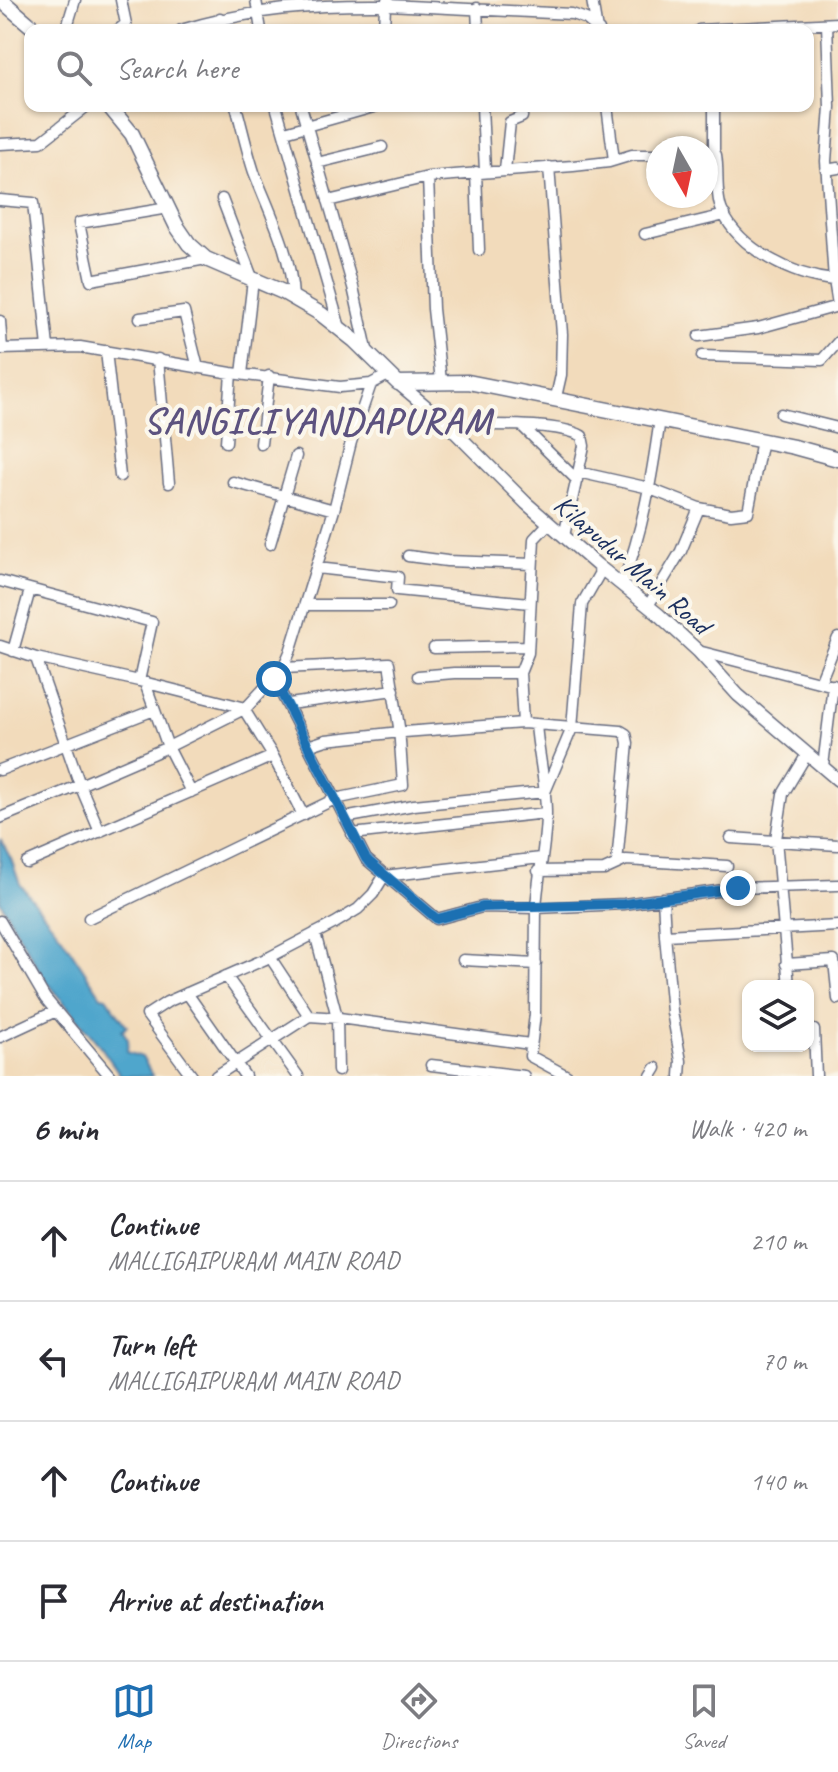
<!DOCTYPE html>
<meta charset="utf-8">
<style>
body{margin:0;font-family:Caveat,sans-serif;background:#f2f2f3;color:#2b2b33}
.controls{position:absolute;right:24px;bottom:24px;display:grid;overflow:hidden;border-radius:16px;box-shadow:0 2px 6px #0004}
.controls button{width:72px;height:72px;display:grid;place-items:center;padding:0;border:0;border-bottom:2px solid #e1e1e2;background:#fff;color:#2b2b33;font:40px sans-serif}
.compass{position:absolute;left:646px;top:136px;width:72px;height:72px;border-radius:50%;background:#fff;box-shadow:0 2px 6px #0004;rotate:171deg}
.stop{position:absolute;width:24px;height:24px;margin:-18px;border:6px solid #1f6fb2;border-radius:50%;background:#fff}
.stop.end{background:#1f6fb2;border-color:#fff;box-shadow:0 2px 8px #0008}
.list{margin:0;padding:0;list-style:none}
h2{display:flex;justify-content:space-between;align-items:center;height:104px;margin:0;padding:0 32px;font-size:34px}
h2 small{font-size:26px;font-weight:400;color:#7c7c81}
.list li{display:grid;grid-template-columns:52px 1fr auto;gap:24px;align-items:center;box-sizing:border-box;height:120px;padding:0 32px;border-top:2px solid #e1e1e2}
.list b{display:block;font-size:30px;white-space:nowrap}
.list p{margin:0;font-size:26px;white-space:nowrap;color:#7c7c81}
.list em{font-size:26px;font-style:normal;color:#7c7c81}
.icon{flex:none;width:44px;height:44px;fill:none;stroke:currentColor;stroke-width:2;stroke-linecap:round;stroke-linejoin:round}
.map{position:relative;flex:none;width:838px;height:1076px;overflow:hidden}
.search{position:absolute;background:#fff;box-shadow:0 2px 6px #0004;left:24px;right:24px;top:24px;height:88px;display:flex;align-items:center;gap:20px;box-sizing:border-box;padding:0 28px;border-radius:16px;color:#7c7c81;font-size:30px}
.sheet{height:584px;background:#fff}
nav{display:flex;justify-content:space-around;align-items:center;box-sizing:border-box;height:112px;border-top:2px solid #e1e1e2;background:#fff;font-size:22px;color:#7c7c81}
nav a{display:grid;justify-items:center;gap:4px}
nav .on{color:#1f6fb2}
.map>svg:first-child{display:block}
</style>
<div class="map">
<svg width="838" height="1076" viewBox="0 0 838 1076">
<rect width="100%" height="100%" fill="#fbf7ec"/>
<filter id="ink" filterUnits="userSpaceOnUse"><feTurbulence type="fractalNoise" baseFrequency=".0125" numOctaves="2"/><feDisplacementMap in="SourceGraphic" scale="16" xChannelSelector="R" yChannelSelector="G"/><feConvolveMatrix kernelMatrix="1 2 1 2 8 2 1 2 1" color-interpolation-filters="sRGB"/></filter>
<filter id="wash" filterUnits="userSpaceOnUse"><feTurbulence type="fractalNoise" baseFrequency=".006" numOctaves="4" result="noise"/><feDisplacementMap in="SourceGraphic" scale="32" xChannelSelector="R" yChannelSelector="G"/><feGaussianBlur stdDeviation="1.8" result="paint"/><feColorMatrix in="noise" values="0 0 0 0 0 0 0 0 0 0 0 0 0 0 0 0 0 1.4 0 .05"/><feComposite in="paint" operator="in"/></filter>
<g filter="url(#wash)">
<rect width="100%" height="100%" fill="#f2dbbb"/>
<!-- water -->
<path fill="#4fa6cc" stroke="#356a95" stroke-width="2" d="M0,839L11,859L20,884L62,937L101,996L106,997L127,1026L122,1030L128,1039L127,1052L142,1057L153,1076H121L101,1047L43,977L0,901Z"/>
</g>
<g filter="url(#ink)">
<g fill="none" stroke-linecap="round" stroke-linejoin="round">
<!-- minor casing -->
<g stroke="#666b7f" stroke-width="13">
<path id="minor" d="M256,0L261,30
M388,0V5L572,14L586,19L599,30
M592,0L597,30
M477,8L478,30
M220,18L222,30
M827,24L830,107L826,161L834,280
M66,30L75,0
M118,30L126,24L121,0
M181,30C252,9 314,4 388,5
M384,30L385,5
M699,30L838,23
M236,106C242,128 247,151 254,172C270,213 291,253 293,297
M276,106L340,328
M301,106L353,287L368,354
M482,106L485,171
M607,106L614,160
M714,106V154
M285,132L377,106
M0,144L41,142L87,106
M706,154L716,155C719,172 715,195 722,211C740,250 793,276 834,280L838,305
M317,163L382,147
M549,167L562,334L561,375L556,397
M505,170L510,122L522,117L523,106
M826,170L838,168
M476,172L479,250
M428,177L433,309L441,381
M222,199L253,280L242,374
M0,200L33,203L48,347
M328,201L428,177L573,166L609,162L632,155H658
M168,208L79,223L91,280L206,259
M645,234L725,215
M140,318L184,312L198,368
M0,321L2,349
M699,336L758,328L838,306
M0,349L80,347L231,373L340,387L371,384
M106,351L120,476
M702,356L822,360L838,342
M158,359L169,483
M781,414L838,428
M448,425C480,426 555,421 582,436L584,446L564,536
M523,427L577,480
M226,442L231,373
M261,444L269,376
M578,472L645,487L699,508
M233,482L334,510
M270,544L296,456
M408,556L447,561L532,564
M317,568L398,577L397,590L530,603
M0,581L152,622L139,681
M622,585C643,531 652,476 660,419
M305,605H389
M648,606L681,551L699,508L731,514L748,512L762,440
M0,646L36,658L139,681L246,708L283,668L290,652L334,510L351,442L371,384L388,375
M434,648L528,646
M13,651L30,590
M698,651L838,687
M36,658L80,785L168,747L246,708
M418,676L454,673H520
M274,679L366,859L437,919L482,907L536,908L535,1014L530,1056L567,1076
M820,682L838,638
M145,683L168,747L191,792
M289,704L394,690
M245,711L273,756
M523,723L520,673L528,653L534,539L549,523
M536,724C538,754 546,783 546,813C546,844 538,876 536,908L624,904L738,888L838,885
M308,746L326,740L391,733L523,723L621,731L626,734L628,743L617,863
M823,766L833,685
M0,770L154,710
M0,818L80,785L100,832
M344,818L414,805L545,792L572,728L582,604L602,569
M352,834L546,813
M731,838L838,845
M27,863L273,756L303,815
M538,871L604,870L626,860L727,866
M663,898L665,935L838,926
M89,918L335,799L403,785L399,727L389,663L283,668
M0,921L45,998L110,1076
M315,933L337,1017L338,1071
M665,935L672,1012L681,1061L680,1076
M270,957L309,1016
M463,960L536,964
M786,964L834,961L838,999
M226,976L298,1076
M789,986L776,839L783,794L807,754
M187,993L245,1076
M808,1030H814L816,1076
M0,1037L56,1011
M431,1065L524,1076
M192,1076L147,1015L167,1002L270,957L335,923L358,909L373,894L384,876L541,858
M216,1076L309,1016L339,1018L530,1044
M651,1076L656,1068"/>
</g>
<!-- tertiary casing -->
<g stroke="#666b7f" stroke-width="15">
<path id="tertiary" d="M398,383L448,425L526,503L597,565L658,614L698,651L738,695L838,780"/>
</g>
<!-- secondary casing -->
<g stroke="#666b7f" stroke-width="17">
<path id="secondary" d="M1,0L36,30
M109,106L132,134L176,225L189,244L206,259L283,292L321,314L354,340L398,383L468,382L794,447L838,459"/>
</g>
<!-- minor -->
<use href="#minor" stroke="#fff" stroke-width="10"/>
<!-- tertiary -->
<use href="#tertiary" stroke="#fff" stroke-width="12"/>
<!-- secondary -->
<use href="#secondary" stroke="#fff" stroke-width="14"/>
</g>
</g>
<g fill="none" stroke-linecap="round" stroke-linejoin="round" filter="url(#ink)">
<!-- route -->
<path stroke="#1f6fb2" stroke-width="10" d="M274,679L366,859L437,919L482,907L624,904L738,888"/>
</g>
<g text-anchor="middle" stroke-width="8" stroke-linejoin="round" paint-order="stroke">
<!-- street labels -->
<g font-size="28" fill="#1b2f5e" stroke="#fbf7ec">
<text transform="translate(633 564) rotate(41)" y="10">Kilapudur Main Road</text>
</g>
<!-- district labels -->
<g font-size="36" font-weight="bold" letter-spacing="2" fill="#5c527f" stroke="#fbf7ec">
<text x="318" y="433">SANGILIYANDAPURAM</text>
</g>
</g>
</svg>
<div class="controls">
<button><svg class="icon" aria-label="layers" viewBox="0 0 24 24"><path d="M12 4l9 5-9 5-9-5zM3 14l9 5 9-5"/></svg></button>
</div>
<svg class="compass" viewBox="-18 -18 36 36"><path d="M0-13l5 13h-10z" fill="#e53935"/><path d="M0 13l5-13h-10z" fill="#7c7c81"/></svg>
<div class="stop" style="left:274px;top:679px"></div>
<div class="stop end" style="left:738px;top:888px"></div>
<div class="search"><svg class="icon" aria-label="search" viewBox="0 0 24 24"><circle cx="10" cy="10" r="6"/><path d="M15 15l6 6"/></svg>Search here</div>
</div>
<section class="sheet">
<h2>6 min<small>Walk · 420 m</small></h2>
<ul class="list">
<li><svg class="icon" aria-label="ahead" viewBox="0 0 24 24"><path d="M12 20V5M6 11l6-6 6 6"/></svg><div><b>Continue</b><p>MALLIGAIPURAM MAIN ROAD</p></div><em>210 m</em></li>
<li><svg class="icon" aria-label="left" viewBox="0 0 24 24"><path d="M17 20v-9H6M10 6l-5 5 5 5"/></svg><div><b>Turn left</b><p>MALLIGAIPURAM MAIN ROAD</p></div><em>70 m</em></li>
<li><svg class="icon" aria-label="ahead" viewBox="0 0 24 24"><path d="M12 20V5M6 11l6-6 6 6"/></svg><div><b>Continue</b></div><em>140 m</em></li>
<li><svg class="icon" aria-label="arrive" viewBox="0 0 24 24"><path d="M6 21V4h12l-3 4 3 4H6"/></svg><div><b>Arrive at destination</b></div></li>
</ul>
</section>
<nav>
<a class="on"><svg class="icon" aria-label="map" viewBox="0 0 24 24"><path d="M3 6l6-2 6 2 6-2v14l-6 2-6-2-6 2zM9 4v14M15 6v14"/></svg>Map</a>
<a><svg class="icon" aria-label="directions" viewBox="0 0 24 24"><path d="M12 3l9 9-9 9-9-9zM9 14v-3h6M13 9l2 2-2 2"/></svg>Directions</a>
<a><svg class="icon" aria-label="saved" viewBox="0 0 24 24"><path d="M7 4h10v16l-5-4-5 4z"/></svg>Saved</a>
</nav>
